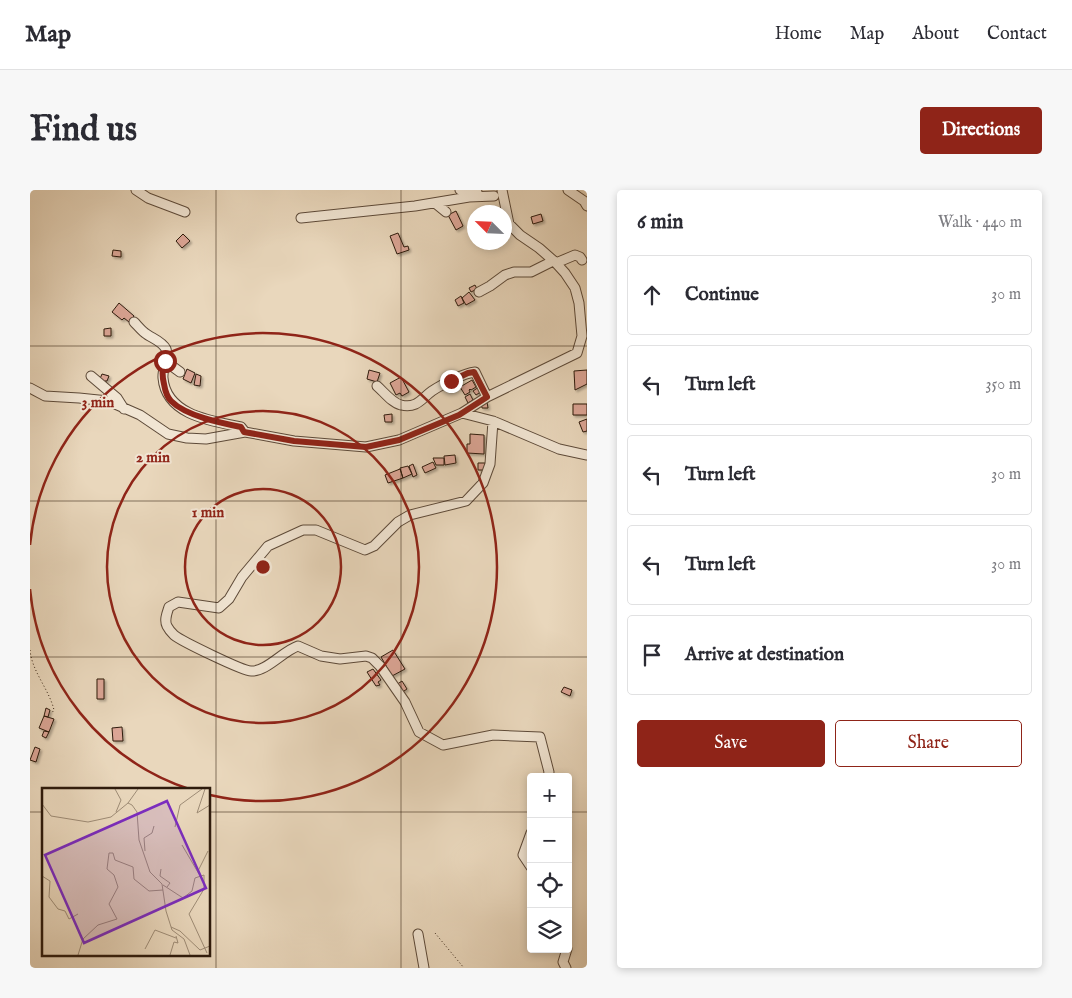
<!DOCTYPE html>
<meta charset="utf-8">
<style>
body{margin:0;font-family:"IM FELL English",serif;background:#f7f7f7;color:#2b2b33}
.controls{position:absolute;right:15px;bottom:15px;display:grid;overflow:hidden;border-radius:5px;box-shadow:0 2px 8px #0003}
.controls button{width:45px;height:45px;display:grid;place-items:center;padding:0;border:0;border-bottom:1px solid #e1e1e2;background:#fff;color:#2b2b33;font:25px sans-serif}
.compass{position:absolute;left:437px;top:15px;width:45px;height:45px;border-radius:50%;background:#fff;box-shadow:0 2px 8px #0003;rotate:294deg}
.stop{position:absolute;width:15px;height:15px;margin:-11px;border:4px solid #8f2418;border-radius:50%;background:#fff}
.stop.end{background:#8f2418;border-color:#fff;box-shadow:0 1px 5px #0008}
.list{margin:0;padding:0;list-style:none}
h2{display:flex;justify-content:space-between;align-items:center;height:65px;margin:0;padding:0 20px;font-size:21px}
h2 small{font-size:16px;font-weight:400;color:#7c7c81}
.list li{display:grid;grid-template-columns:32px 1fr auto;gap:15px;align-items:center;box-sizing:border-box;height:80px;margin:0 10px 10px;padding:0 10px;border:1px solid #e1e1e2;border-radius:5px}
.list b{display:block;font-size:19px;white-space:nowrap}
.list em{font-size:16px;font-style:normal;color:#7c7c81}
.actions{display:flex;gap:10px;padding:15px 20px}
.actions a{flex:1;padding:11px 0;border:1px solid #8f2418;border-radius:5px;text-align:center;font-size:18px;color:#8f2418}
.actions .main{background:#8f2418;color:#fff}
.icon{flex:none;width:28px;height:28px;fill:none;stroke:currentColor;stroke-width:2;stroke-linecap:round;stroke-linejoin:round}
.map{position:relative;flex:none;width:557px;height:778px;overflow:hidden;border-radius:5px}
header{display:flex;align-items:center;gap:30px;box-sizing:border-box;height:70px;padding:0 25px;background:#fff;border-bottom:1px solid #e1e1e2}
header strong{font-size:24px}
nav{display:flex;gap:28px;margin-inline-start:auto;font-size:18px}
.intro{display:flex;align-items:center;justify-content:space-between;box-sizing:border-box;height:120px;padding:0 30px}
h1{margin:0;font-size:35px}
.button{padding:12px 22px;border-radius:5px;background:#8f2418;color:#fff;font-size:18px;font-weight:700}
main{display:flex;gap:30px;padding:0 30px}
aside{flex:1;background:#fff;border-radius:5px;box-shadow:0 2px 8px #0003}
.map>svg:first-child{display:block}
</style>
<header>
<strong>Map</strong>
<nav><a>Home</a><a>Map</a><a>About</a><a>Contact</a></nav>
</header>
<div class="intro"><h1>Find us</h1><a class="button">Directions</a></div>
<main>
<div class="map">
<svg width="557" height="778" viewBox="0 0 557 778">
<defs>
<filter id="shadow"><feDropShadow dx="2" dy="2" stdDeviation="1" flood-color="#0004"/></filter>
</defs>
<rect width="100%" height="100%" fill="#e9d7bc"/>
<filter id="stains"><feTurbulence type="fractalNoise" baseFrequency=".004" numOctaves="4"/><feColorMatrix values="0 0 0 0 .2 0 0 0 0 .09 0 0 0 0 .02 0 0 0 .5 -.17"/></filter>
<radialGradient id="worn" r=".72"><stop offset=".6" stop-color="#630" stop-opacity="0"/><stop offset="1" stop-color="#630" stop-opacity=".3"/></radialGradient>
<!-- building -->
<path fill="#dba595" stroke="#2e1b0d" filter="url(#shadow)" d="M426,21L433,36L426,40L418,25Z
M511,24L513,31L503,34L501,27Z
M368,43L374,57L378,56L379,60L367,64L360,46Z
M153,44L160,51L152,58L146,51Z
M83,60L91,61V67L82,66Z
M445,95L447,99L441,102L439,98Z
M439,102L445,110L436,115L432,108Z
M431,106L434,113L428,116L425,110Z
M89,113L104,126L99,132L94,128L92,130L82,122Z
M81,138V146H74V139Z
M157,179L165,183L161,193L153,189Z
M339,180L350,183L347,192L337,189Z
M557,180V194L545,200L544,181Z
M72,184L79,186L77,191H75L74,193L69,191Z
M166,184L171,186L170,196L164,195Z
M371,187L379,202L372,206L370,203L366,205L360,193Z
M442,190L446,197L441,200L440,199L439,200L440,202L435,205L430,197Z
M449,197L452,201L446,205L443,201Z
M440,204L443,210L438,213L435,207Z
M457,212L458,218H452L451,213Z
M543,214H557V225H543Z
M362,224V232H355L354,225Z
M557,229V241L553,242L549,232Z
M440,244L454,245V264L437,263V254H440Z
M425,265L426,273L415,275L414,266Z
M403,268H414V275H406Z
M403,272L406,278L395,283L392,277Z
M448,273H455V280H448Z
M383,274L387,285L383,287L379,276Z
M378,276L382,284L373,288L370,278Z
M370,279L373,288L358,293L355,285Z
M363,460L375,479L362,486L351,467Z
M343,479L351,490L348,492L350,495L346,496L337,482Z
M67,489H74V509H67Z
M372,491L377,499L371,503L366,495Z
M534,497L542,500L540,506L531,502Z
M16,518L20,520L18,527L14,526Z
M14,526L24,529L19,542L9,538Z
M92,537L93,551H83L82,538Z
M14,541L19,542L16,548L12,546Z
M5,557L10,559L6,572L0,570Z"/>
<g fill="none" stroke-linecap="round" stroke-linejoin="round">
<!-- minor casing -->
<g stroke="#5d4a39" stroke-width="11">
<path id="minor" d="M106,0L118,8L155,22
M430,0L438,2H447
M538,0L554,11L557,16
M405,13L416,22
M271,28L385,16L439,7L464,6
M526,73L545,65L550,67L552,70
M449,102L460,96L475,85L484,82H501L523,71
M104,132C107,135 111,140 115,143C121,148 132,151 136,159C139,166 132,179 133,188C136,225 181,231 211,237L215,242
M135,171L150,182
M61,186L87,208L94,219
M347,196C354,202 362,213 371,215C387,219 392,208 402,201C411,195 434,183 445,182L457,207
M0,198L15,206L49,208L78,211L110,225L138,244L157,248L176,249L215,242L264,251L336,257L369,250L432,223L463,231L529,259L557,265
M432,223L457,207L547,163L552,146L549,113L545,98L535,83L525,72L509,58L490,45L479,34L472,0
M463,231L460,274L453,293L436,311L380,325L368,332L344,356L335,360L286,340H273L238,356L212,387L199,409L189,418L148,412L139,417C137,423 134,430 137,436C138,438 142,443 144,445C151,451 213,481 221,481C236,482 253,461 268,456L291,466L310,469L336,466L342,468L350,476L375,512L389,542L413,555L463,545L510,547L519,582L518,587
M501,643L493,665L501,677
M388,744L394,778
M536,778L533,772L537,759"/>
</g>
<!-- path -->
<path stroke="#2e1b0d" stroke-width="1" stroke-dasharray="1 2.5" stroke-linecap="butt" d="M0,460C2,482 19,499 24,520L21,524
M405,743L434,778"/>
<!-- minor -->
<use href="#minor" stroke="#f1e5d3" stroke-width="9"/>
</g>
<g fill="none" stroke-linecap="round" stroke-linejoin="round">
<!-- route -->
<path stroke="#8f2418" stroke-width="6" d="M135,171C132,178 132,186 134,194C135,200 137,207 141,211C156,226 191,233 211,237L214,242L264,251L336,257L369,250L429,225L457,207L444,182L438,183L421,191"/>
</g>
<!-- grid -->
<path fill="none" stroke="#2e1b0d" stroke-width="1" stroke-opacity="0.55" d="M186,0V778M371,0V778M0,156H557M0,311H557M0,467H557M0,622H14M179,622H501M538,622H557"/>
<!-- distance rings -->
<g fill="none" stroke="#8f2418" stroke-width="2.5">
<circle cx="233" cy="377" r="78"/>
<circle cx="233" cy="377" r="156"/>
<path d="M159 599A234 234 0 0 1 0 399M0 355A234 234 0 1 1 180 605"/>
</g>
<!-- overview -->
<g transform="translate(12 598)">
<rect width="168" height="168" fill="#e9d7bc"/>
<path fill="none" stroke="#9e8c76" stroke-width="1" d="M73,1L79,12L74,24M163,1L155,25L168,17M86,15L96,1M0,16L9,28L46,34L69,29L86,15L90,17L95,24L97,52L108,84L120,96L124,123L130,142L142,151L148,167M133,39L138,17L160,1M140,57L157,86M103,63L102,50L110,45L112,38M119,81L118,88L128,95L125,99M156,83L166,63M0,88L8,93L7,109L16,121L23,123L27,131L36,126M121,97L141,110L150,103L153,90L162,87V101L147,126L165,165M129,139L138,143L158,162L168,158M103,161L113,142L134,150M36,167L41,151L56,137L75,131L67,116L76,99L72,87L65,81L67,65H71L73,72L91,79L92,91L107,103L121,102M128,167L132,154L136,155L134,148"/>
<path fill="#7b2cbf" fill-opacity="0.15" stroke="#7b2cbf" stroke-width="2.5" d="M125,13L164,100L42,155L3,67Z"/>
<rect width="168" height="168" fill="none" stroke="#2e1b0d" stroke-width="2.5"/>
</g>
<circle cx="233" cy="377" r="8" fill="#8f2418" stroke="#f1e5d3" stroke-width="2.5"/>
<g font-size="15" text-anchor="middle" font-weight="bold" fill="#8f2418" stroke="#f1e5d3" stroke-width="4" stroke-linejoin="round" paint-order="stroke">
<text x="68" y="217">3 min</text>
<text x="123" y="272">2 min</text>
<text x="178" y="327">1 min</text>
</g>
<rect width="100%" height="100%" filter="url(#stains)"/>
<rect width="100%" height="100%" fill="url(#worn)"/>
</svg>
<div class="controls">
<button>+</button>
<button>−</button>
<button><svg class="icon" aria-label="locate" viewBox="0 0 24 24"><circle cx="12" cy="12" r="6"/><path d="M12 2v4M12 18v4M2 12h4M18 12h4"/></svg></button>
<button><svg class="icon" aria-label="layers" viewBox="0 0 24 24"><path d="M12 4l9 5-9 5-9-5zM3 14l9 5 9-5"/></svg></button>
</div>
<svg class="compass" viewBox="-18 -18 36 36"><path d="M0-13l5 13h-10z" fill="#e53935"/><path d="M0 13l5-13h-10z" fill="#7c7c81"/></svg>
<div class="stop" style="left:135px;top:171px"></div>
<div class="stop end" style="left:421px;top:191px"></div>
</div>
<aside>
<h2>6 min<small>Walk · 440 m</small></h2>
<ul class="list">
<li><svg class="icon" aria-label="ahead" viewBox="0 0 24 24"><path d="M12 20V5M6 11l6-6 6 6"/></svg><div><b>Continue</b></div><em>30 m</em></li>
<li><svg class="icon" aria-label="left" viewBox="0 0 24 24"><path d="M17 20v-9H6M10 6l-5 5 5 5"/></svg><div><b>Turn left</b></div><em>350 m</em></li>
<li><svg class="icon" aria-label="left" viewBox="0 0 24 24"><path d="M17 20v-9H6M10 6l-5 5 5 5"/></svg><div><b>Turn left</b></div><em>30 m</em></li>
<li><svg class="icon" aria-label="left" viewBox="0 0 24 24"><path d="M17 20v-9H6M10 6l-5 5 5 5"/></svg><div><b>Turn left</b></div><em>30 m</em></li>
<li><svg class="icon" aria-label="arrive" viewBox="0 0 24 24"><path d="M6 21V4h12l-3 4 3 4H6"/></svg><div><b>Arrive at destination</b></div></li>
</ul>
<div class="actions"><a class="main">Save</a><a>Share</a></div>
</aside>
</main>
